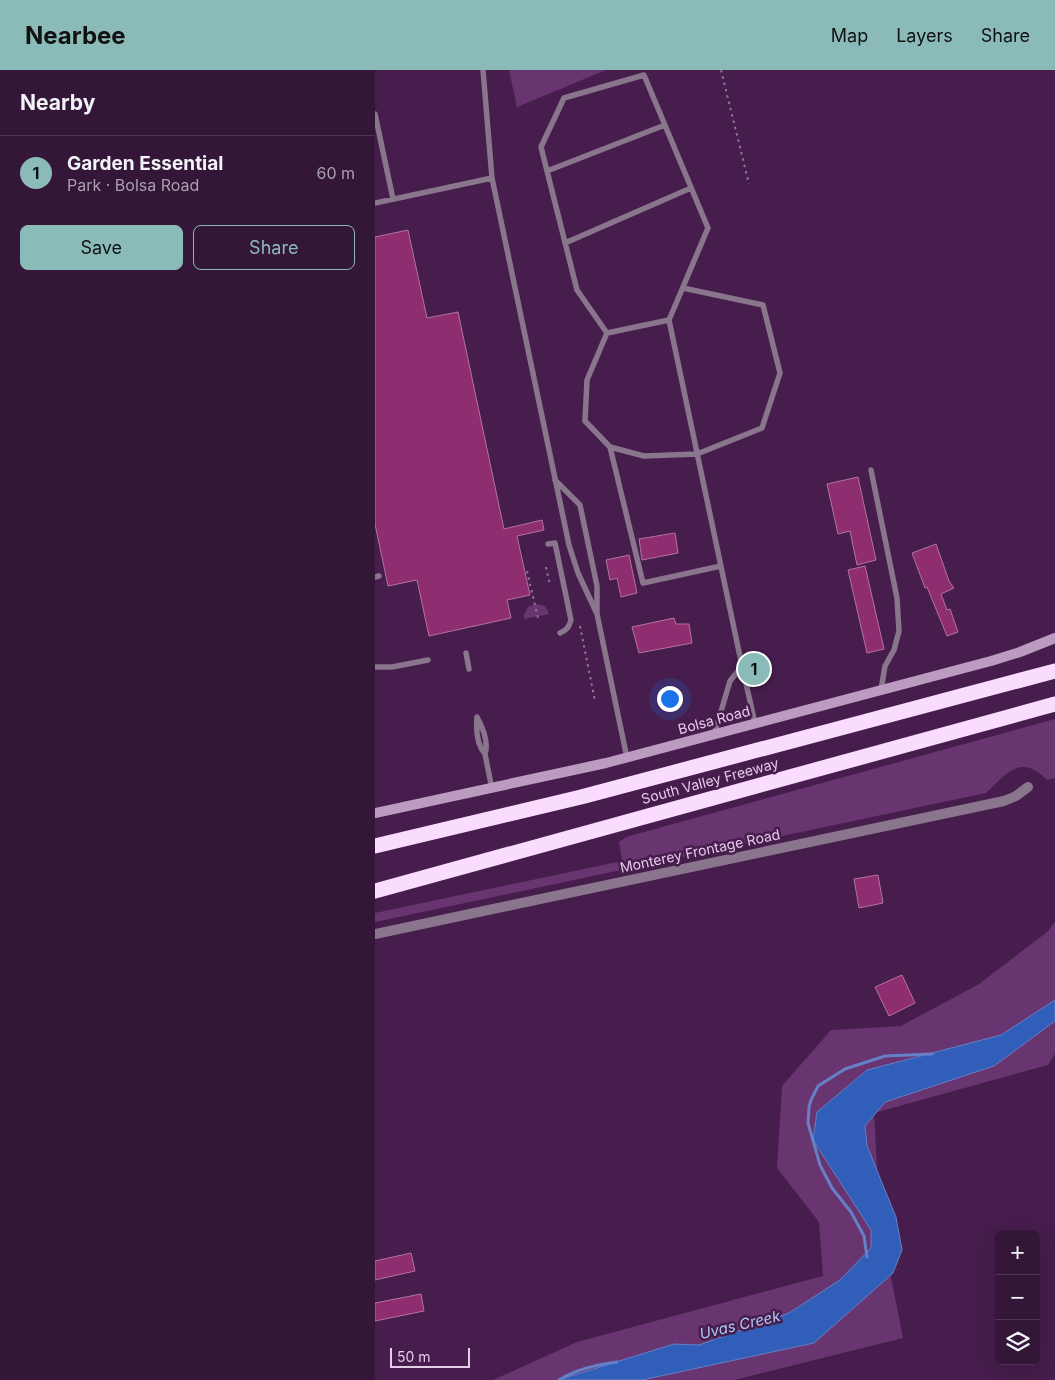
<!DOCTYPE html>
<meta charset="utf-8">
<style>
body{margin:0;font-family:Inter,sans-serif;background:#3c1f41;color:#f1f3f6}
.controls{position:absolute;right:15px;bottom:15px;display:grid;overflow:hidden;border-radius:8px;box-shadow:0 5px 20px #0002}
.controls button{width:45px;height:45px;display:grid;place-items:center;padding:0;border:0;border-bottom:1px solid #4e3553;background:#341639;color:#f1f3f6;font:25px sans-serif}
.scale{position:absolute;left:15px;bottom:12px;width:80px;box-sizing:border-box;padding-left:5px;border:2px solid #e5cce9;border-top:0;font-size:14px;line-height:18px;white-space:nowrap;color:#e5cce9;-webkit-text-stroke:4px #461d4c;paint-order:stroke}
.you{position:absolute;left:294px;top:628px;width:18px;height:18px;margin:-12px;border:4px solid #fff;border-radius:50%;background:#1a73e8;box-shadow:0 0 0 8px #1a73e833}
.badge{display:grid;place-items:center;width:32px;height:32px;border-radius:50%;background:#8bbbb9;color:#111;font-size:16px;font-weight:700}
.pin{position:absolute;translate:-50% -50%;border:2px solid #fff;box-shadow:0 1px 5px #0006}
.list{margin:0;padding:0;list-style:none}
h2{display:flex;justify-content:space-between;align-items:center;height:65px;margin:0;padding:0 20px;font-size:21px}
h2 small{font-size:16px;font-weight:400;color:#a99fae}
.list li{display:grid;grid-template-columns:32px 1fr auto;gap:15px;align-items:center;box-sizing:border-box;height:75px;padding:0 20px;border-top:1px solid #4e3553}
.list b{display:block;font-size:19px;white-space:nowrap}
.list p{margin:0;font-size:16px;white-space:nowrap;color:#a99fae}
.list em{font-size:16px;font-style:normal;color:#a99fae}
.actions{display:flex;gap:10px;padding:15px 20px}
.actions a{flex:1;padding:11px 0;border:1px solid #8bbbb9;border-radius:8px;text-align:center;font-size:18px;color:#8bbbb9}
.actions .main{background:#8bbbb9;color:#111}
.icon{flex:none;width:28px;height:28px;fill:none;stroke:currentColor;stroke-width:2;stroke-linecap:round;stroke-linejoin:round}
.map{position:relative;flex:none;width:680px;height:1310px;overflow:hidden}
header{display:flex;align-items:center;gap:30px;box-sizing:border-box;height:70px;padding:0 25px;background:#8bbbb9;color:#111}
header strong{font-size:24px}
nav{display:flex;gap:28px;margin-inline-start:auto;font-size:18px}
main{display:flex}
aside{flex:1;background:#341639}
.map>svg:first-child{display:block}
</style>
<header>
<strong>Nearbee</strong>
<nav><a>Map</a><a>Layers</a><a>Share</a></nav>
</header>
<main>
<aside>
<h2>Nearby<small></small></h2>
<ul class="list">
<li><span class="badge">1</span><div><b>Garden Essential</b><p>Park · Bolsa Road</p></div><em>60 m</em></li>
</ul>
<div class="actions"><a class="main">Save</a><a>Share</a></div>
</aside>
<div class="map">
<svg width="680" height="1310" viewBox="0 0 680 1310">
<rect width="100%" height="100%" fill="#461d4c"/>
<!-- green -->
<path fill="#693571" d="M134,0H231L142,37Z
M161,534L170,536L174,544L149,549V545L153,537Z
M680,649V708L672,710C646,683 632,703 611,723L0,852V843L247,791L244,772L251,767Z
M680,852V984L673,995L499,1043L505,1151L528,1268L359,1310H118L202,1272L448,1206L444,1152L402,1098L407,1016L456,960L526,956L604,914L672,862Z"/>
<!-- water -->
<path fill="#305eb9" stroke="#667fc7" d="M680,930V951L619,996L510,1032L490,1056L492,1076L521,1147L527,1180L518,1203L439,1273L267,1310H183L299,1274L324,1275L414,1243L465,1210L496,1178V1160L438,1070L442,1042L492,1000L626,965Z"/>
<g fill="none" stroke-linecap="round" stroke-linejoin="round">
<!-- stream -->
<path stroke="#667fc7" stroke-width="3" d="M492,1187L489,1166L476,1142L457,1118L445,1095L433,1053L434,1037L436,1030L443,1016L470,999L510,986L557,984
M184,1310C202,1299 221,1295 242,1292"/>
</g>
<!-- building -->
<path fill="#8f2d71" stroke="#b3749c" d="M33,160L52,248L83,242L129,459L167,450L169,460L142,466L155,525L132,530L136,548L54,566L42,510L13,516L0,454V167Z
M483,407L501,490L482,495L475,461L463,464L452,414Z
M300,463L303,483L267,490L264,469Z
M561,474L574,511L579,518L566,524L572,540L575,539L583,562L572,566L552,517L550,518L537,483Z
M254,485L262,523L246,527L242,508L235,510L231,490Z
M490,496L509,579L492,583L473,500Z
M299,548L301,554H314L317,573L264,583L257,557Z
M503,805L508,833L484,838L479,809Z
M527,905L540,933L514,946L500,917Z
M36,1183L40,1201L0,1210V1191Z
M46,1224L49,1241L0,1251V1233Z"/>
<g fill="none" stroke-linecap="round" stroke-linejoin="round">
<!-- path -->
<path stroke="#947399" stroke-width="2" stroke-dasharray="2.5 4" stroke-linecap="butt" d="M346,0L374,114
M171,497L174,511L179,509
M152,501L163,548
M205,556L220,631"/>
<!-- service -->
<path stroke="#89758c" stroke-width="5.5" d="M108,0L117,108
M0,44L18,129
M172,101L290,55
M0,133L117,108L194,475L203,503L222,544
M190,173L316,118
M294,250L232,263L202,220L166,77L189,28L269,5L333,158L294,250L367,596L380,653
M232,263L212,310L210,351L235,377L269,386L322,384L387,358L405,303L388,235L308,218
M235,377L268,513L346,496
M496,400L522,528L524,561L519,580L510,596L506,620
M180,410L205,435L222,516V544L252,688
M173,474L180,473L196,550C194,557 192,560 185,563
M0,507L4,506
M91,583L94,599
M0,597H17L53,590
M102,647C108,658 114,672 110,684C101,674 101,659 102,647Z
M339,665L355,611L367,596
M110,684L117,719"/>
<!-- minor -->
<path stroke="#89758c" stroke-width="10" d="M0,864L629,731L641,726L653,717"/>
<!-- secondary -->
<path stroke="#bc9bc0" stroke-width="10" d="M0,743L231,693L616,591L645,582L680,568"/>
<!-- motorway -->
<path stroke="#fadcff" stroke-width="15" d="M0,776L206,727L680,601
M0,821L680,634"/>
</g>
<g text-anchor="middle" stroke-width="5" stroke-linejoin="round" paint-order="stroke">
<!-- street labels -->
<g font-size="14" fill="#e5cce9" stroke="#461d4c">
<text transform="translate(339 650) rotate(-15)" y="5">Bolsa Road</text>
<text transform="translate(335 711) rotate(-15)" y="5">South Valley Freeway</text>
<text transform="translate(325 781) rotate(-12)" y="5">Monterey Frontage Road</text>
</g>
<!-- water labels -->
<g font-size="15" font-style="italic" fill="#afcaf9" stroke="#461d4c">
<text transform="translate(365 1255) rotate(-13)" y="5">Uvas Creek</text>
</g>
</g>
</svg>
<div class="controls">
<button>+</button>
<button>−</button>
<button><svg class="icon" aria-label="layers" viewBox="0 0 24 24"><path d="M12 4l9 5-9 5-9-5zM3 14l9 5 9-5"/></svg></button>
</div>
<div class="scale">50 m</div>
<div class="you"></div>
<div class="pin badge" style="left:379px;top:599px">1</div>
</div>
</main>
